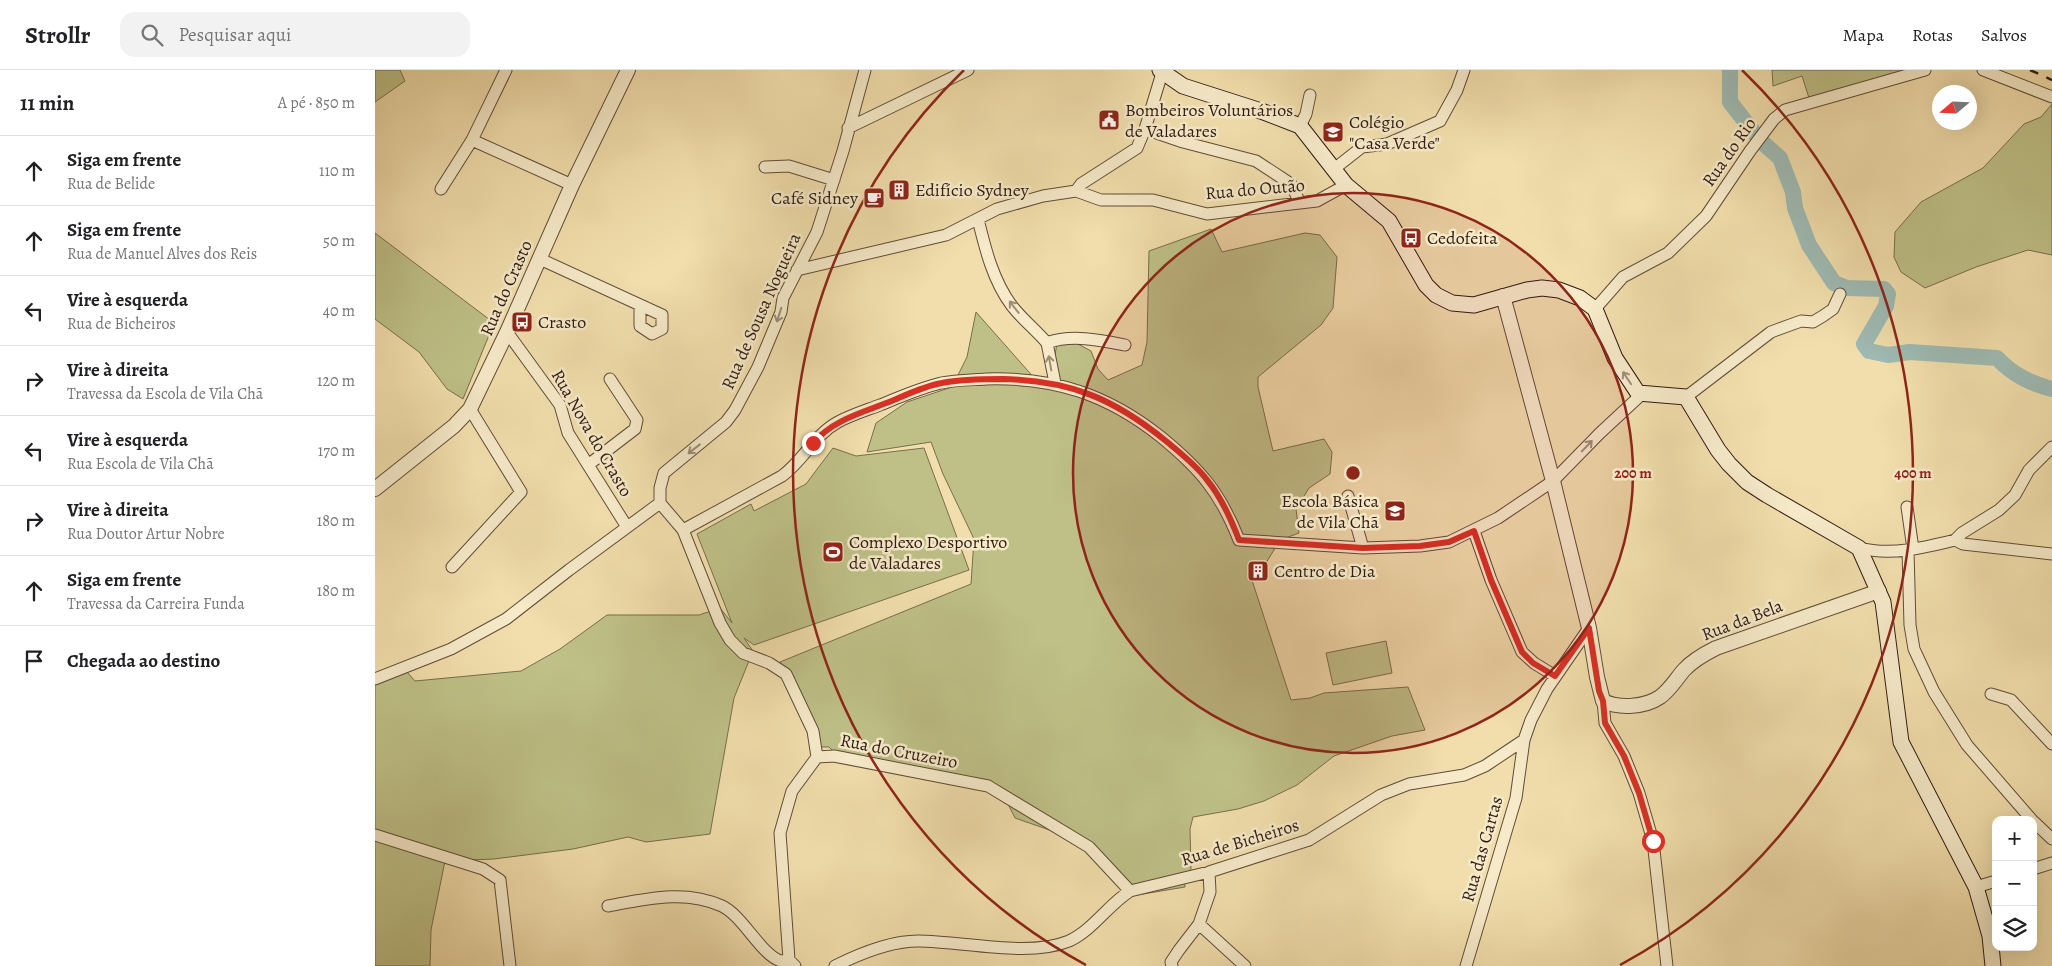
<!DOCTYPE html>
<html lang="pt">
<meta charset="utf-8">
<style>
body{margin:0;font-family:Alegreya,serif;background:#f2f2f2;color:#202124}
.controls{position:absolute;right:15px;bottom:15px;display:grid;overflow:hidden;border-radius:10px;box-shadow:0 5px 20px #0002}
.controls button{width:45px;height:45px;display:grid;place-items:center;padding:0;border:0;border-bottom:1px solid #e0e0e0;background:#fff;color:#202124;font:25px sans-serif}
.compass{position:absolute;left:1557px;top:15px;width:45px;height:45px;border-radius:50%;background:#fff;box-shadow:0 5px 20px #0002;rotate:251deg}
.stop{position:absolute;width:15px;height:15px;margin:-11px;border:4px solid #d93025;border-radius:50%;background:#fff}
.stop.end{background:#d93025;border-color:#fff;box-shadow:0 1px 5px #0008}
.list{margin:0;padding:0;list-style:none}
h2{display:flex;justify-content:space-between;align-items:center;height:65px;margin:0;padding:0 20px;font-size:21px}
h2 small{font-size:16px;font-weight:400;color:#757577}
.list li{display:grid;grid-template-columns:32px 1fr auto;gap:15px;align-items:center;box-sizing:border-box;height:70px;padding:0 20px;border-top:1px solid #e0e0e0}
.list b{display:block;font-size:19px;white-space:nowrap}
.list p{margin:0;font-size:16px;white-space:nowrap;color:#757577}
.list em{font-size:16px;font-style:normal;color:#757577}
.icon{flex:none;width:28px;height:28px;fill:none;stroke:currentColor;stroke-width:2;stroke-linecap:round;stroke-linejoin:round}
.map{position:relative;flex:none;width:1677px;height:896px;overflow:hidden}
header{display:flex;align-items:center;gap:30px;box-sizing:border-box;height:70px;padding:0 25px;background:#fff;border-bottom:1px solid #e0e0e0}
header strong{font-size:24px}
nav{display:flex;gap:28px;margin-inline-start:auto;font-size:18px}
.search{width:350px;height:45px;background:#f2f2f2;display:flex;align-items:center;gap:12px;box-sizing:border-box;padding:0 18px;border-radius:15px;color:#757577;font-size:19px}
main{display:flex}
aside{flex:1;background:#fff}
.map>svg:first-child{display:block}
</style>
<header>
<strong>Strollr</strong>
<div class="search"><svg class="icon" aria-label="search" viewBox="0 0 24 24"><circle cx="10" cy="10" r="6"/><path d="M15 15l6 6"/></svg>Pesquisar aqui</div>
<nav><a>Mapa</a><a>Rotas</a><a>Salvos</a></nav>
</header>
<main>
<aside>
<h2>11 min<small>A pé · 850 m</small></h2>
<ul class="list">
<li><svg class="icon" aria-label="ahead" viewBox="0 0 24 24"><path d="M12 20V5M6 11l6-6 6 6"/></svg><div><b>Siga em frente</b><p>Rua de Belide</p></div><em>110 m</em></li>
<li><svg class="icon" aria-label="ahead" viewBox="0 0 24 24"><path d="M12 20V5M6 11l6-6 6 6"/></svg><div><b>Siga em frente</b><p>Rua de Manuel Alves dos Reis</p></div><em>50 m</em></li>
<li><svg class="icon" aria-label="left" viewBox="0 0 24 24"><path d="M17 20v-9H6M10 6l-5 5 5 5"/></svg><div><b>Vire à esquerda</b><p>Rua de Bicheiros</p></div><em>40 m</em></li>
<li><svg class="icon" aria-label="right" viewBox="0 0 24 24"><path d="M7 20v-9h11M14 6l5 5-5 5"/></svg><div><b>Vire à direita</b><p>Travessa da Escola de Vila Chã</p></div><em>120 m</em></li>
<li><svg class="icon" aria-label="left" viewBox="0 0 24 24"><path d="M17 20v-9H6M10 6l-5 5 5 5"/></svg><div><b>Vire à esquerda</b><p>Rua Escola de Vila Chã</p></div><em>170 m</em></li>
<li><svg class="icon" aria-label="right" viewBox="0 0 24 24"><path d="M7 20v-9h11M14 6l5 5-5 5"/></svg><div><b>Vire à direita</b><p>Rua Doutor Artur Nobre</p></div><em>180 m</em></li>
<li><svg class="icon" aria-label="ahead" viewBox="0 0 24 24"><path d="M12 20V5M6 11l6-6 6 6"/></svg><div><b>Siga em frente</b><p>Travessa da Carreira Funda</p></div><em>180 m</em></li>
<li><svg class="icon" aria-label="arrive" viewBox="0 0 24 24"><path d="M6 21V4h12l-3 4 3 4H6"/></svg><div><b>Chegada ao destino</b></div></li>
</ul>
</aside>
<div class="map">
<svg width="1677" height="896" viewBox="0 0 1677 896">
<rect width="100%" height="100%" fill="#f1deac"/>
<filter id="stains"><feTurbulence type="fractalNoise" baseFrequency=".004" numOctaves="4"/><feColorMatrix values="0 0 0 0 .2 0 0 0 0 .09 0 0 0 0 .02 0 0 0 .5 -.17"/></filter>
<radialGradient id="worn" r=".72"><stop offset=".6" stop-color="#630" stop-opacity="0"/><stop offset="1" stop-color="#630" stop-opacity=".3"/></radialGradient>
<!-- green -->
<path fill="#bec087" stroke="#776e4d" d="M0,0H25L30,11L0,32Z
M1397,0H1530L1434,28L1427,6L1398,16Z
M1677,34V185L1653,180L1601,197L1550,218L1526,202L1519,187L1520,162L1546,132L1608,98L1649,54L1666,47Z
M836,159L847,182L930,163L945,165L962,187L958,238L946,255L883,307V317L898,381L949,369L957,382L955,404L934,418L921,439L924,463L905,470L891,493L873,498L916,630L935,628L949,623L1033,617L1050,660L1017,666L959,686L922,715L889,731L863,739L818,747L815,759L816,802L809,803L810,817L750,827L735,794L683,763L640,748L633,734L605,716L458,681L454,677H444C436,654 423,608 405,592L596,514L599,469L568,404L556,372L492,382L501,353L532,332L577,317L592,287L601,242L668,318L677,303L682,273H701L716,281L723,299L733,310L767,295L772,272L774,181Z
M0,163L119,253L88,329L72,319L44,282L0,249Z
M458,378L481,386L549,378L594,500L379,575L369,568L378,581L359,628L335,764L271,772L253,767L198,779L119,789L70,791L56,860L55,896H0V615L32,602L40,611L146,601L185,579L232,545H324L345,538L357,553L322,464L376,434L379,441L431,414Z
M1011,571L1017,603L958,615L951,583Z"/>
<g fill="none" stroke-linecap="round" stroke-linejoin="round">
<!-- river -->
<path stroke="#9ebab3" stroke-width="16" d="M1355,0V32L1380,64
M1388,73L1405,88L1418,122L1420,138L1434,175L1459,213L1472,218L1509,219L1513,224L1511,236L1489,274L1494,281L1513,285L1535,282L1622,288C1638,305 1655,313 1677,319"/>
<!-- minor casing -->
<g stroke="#604c39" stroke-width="13">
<path id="minor" d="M1608,0L1677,27
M925,56L931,44L935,25
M473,58L593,0
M770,59L808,72L881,91L916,114L925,133
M97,70L197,115
M390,97L414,96L459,110
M959,99L987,77L1012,74L1065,51L1082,20L1089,0
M66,119L97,70L131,0
M701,121L706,114L762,78L770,59L787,3
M603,149C610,178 618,211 637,236C647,249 661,260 672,273
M165,189L287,245V259L277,264L265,256V235
M422,200L571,165L622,139L668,126L701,121L726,130H778L832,144L942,131L971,115
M1220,239L1248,207L1293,183L1331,146L1375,81L1399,49L1410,40L1550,0
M132,262L185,335L193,363L252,457
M672,273C696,264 725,270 750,275
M672,273L680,313
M1311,327L1396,262L1426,251L1438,252L1448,246L1458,239L1465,224
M213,395L260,359L262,350L235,309
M973,426L988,478
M285,433V418L289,403L351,352L360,340L383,297L406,242L408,228L442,162L468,81L490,0
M285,433L308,460L345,553L355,570L368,583L394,593L411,604L438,661L442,687
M1532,437L1538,479
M308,460L407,406C429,390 439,365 463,352C476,345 492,340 505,335C525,327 545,318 566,313C580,310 596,310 611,309C679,307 732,324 786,367C825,399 845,422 864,470L988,478L1045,476L1074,472L1123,448L1178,411L1225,363L1267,324
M1099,461L1116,510L1147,582L1159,593L1180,606
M1580,470L1587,463L1624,440L1640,425L1654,400L1677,377
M1484,478C1516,486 1548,478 1580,470L1588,474L1677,484
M1533,480L1535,555L1539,579L1559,622L1592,675L1657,750
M77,497L146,422L95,339
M0,609L76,579L131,549L194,500L285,433
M1616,624L1636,630L1677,674
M1228,631L1230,653L1249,686L1264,723L1278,771L1292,896
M442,687L459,686L613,716L714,777L755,821
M1658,751L1677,769
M0,765L108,799L125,810L135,896
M1658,799L1677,793
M1601,817L1621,811
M233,836C271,829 310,819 347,836C368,846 387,886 406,891C409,891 411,890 414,890
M824,854L870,896
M420,896L414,890L405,763L417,721L442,687
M460,896C484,884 516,871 543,871C588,871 653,888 694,871C718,860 733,835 755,821L834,802L934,770L1006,725L1034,714L1089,705L1110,696L1149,670
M797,896L796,892L804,880L824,854L835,822L834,802
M1091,896L1141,728L1149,670L1156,650L1172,619L1214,558"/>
</g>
<!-- tertiary casing -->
<g stroke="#604c39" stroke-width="16">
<path id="tertiary" d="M1128,226L1178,411L1214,558L1222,607L1228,631C1245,639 1270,637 1285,627C1295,620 1301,609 1309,600C1318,590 1329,584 1341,578L1504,521
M0,419L79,356L95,339L132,262L197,115L253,0"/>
</g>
<!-- secondary casing -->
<g stroke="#301b13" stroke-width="17">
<path id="secondary" d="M785,0L808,16L886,41L925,56L971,115L1014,151L1051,215L1061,225L1077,233L1099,235L1152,220L1167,218L1184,220L1205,228L1220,239L1240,288L1263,323L1311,327L1343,380L1354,394L1372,412L1392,425L1484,478L1508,532L1526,672L1601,817L1615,866L1618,896"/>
</g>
<!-- minor -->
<use href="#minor" stroke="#f6eac9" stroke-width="11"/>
<!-- tertiary -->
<use href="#tertiary" stroke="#f6eac9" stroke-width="14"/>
<!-- secondary -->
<use href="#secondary" stroke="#f6eac9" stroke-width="15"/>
<!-- rail -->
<path stroke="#301b13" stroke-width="2.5" stroke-dasharray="9 9" stroke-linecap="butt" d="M1655,0L1677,10"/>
</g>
<!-- one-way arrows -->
<defs><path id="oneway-shaft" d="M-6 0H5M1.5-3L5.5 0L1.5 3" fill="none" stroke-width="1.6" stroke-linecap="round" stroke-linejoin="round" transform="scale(1.25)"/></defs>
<g stroke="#9d8d77">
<use href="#oneway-shaft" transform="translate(639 237) rotate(-128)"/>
<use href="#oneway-shaft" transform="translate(404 245) rotate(108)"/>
<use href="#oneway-shaft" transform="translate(675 293) rotate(-100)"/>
<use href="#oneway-shaft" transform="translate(1252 308) rotate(-124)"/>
<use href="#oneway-shaft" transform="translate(1212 376) rotate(-46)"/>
<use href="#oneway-shaft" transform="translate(319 379) rotate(142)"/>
</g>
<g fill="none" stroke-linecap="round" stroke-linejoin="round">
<!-- route -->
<path stroke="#d93025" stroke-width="6" d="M438,373C458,350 486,343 514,332C531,325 549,316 567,313C587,309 608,309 628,309C696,311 738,328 791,371C805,383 821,395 832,410C847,428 856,449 864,470L988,478L1045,476L1074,472L1099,461L1116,510L1147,582L1158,593L1180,606L1214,558L1224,621L1228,631L1230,653L1249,686L1264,723L1278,771"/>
</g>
<!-- distance rings -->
<circle cx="978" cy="403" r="280" fill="#8f2418" fill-opacity=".12"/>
<g fill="none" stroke="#8f2418" stroke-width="2.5">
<circle cx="978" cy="403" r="280"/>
<path d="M711 895A560 560 0 0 1 589 0M1367 0A560 560 0 0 1 1245 895"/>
</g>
<!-- icons -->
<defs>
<g id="civic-square" transform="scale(1.125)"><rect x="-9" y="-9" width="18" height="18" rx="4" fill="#8f2418" stroke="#f6eac9"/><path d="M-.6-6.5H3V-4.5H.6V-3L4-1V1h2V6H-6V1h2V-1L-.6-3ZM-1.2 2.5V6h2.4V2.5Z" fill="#fff"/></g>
<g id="school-square" transform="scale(1.125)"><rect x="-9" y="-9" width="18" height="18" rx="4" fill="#8f2418" stroke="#f6eac9"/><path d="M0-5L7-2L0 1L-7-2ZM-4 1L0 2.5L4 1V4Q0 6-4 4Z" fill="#fff"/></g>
<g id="building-square" transform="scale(1.125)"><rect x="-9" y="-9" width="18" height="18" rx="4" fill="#8f2418" stroke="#f6eac9"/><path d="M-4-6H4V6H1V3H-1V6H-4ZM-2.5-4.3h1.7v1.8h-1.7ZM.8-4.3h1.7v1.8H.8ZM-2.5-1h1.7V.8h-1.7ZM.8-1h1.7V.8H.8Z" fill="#fff"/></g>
<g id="cafe-square" transform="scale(1.125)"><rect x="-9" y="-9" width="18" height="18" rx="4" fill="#8f2418" stroke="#f6eac9"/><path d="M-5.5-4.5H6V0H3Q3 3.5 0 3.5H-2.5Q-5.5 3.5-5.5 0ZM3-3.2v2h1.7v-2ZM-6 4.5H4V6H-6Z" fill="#fff"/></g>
<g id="bus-square" transform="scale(1.125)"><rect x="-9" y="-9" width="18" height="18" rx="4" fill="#8f2418" stroke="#f6eac9"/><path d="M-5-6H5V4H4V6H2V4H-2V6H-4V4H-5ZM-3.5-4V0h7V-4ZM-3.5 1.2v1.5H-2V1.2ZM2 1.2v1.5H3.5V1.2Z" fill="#fff"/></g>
<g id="stadium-square" transform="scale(1.125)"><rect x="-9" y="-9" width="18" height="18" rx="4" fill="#8f2418" stroke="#f6eac9"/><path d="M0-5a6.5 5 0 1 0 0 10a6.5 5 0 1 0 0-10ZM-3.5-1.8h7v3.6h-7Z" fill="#fff"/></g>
</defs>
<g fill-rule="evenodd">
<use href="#civic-square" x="734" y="50"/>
<use href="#school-square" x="958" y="62"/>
<use href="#building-square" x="524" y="120"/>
<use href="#cafe-square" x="499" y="128"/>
<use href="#bus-square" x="1036" y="168"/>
<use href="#bus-square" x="147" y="252"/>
<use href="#school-square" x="1020" y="441"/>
<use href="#stadium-square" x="458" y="482"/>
<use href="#building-square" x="883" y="501"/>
</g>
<g text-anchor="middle" stroke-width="5" stroke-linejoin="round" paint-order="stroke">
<!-- poi labels -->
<g font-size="18" fill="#301b13" stroke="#f6eac9" text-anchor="start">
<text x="750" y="46">Bombeiros Voluntários<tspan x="750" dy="21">de Valadares</tspan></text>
<text x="974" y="58">Colégio<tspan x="974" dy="21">"Casa Verde"</tspan></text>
<text x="540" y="126">Edifício Sydney</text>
<text x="483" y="134" text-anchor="end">Café Sidney</text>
<text x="1052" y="174">Cedofeita</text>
<text x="163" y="258">Crasto</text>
<text x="1004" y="437" text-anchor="end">Escola Básica<tspan x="1004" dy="21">de Vila Chã</tspan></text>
<text x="474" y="478">Complexo Desportivo<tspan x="474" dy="21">de Valadares</tspan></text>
<text x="899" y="507">Centro de Dia</text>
</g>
<!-- street labels -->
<g font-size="18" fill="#301b13" stroke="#f6eac9">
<text transform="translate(1354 82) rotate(-55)" y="6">Rua do Rio</text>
<text transform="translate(880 119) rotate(-5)" y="6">Rua do Outão</text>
<text transform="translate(131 218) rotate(-66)" y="6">Rua do Crasto</text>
<text transform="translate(386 241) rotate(-66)" y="6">Rua de Sousa Nogueira</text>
<text transform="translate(217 363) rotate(60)" y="6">Rua Nova do Crasto</text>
<text transform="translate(1367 550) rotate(-21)" y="6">Rua da Bela</text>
<text transform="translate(524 681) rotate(11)" y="6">Rua do Cruzeiro</text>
<text transform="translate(865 772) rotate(-17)" y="6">Rua de Bicheiros</text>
<text transform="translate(1107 779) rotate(-74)" y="6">Rua das Cartas</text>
</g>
</g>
<circle cx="978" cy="403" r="8" fill="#8f2418" stroke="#f6eac9" stroke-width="2.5"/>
<g font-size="15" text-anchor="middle" font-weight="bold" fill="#8f2418" stroke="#f6eac9" stroke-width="5" stroke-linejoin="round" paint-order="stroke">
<text x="1258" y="408">200 m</text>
<text x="1538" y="408">400 m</text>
</g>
<rect width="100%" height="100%" filter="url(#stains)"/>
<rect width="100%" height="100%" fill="url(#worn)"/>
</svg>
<div class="controls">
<button>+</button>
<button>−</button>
<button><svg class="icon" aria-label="layers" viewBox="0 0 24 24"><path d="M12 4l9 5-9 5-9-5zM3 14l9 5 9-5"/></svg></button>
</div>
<svg class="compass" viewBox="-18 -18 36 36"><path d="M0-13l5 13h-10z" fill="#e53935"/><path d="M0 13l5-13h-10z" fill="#757577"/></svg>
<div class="stop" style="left:1278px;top:771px"></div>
<div class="stop end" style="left:438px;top:373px"></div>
</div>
</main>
